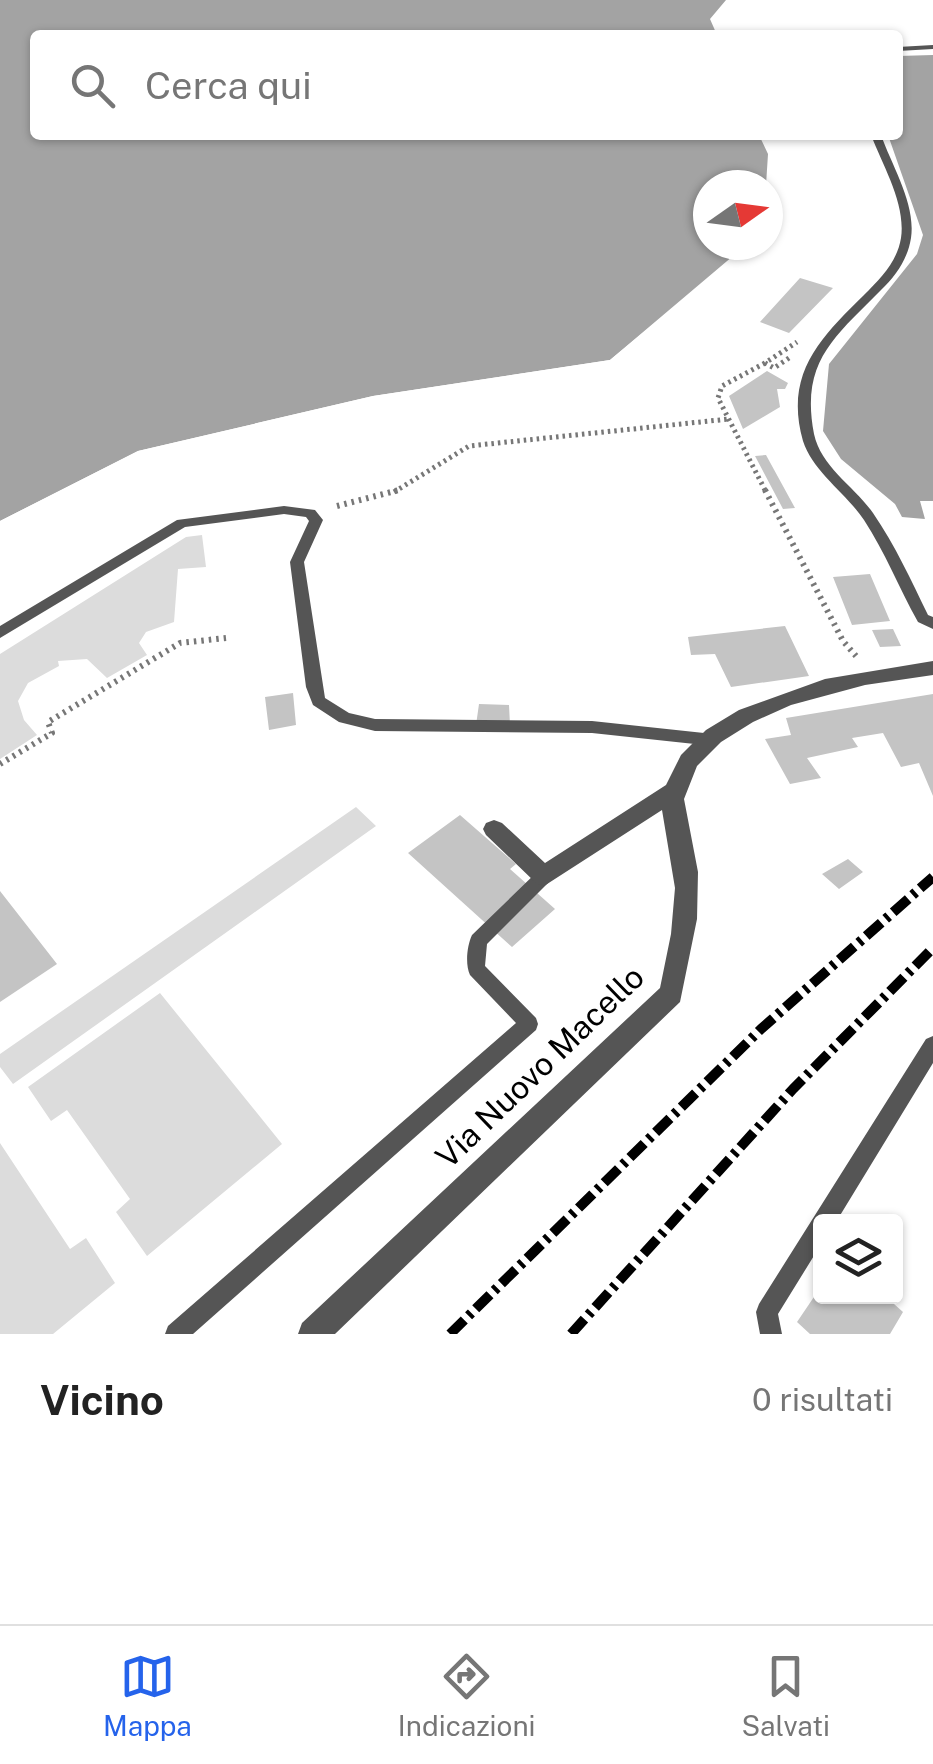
<!DOCTYPE html>
<html lang="it">
<style>
body{margin:0;font-family:"Public Sans",sans-serif;background:#f6f6f6;color:#222}
.controls{position:absolute;right:30px;bottom:30px;display:grid;overflow:hidden;border-radius:10px;box-shadow:0 2px 8px #0004}
.controls button{width:90px;height:90px;display:grid;place-items:center;padding:0;border:0;border-bottom:2px solid #e0e0e0;background:#fff;color:#222;font:50px sans-serif}
.compass{position:absolute;left:693px;top:170px;width:90px;height:90px;border-radius:50%;background:#fff;box-shadow:0 2px 8px #0004;rotate:76deg}
.list{margin:0;padding:0;list-style:none}
h2{display:flex;justify-content:space-between;align-items:center;height:130px;margin:0;padding:0 40px;font-size:42px}
h2 small{font-size:32px;font-weight:400;color:#767676}
.icon{flex:none;width:55px;height:55px;fill:none;stroke:currentColor;stroke-width:2;stroke-linecap:round;stroke-linejoin:round}
.map{position:relative;flex:none;width:933px;height:1334px;overflow:hidden}
.search{position:absolute;background:#fff;box-shadow:0 2px 8px #0004;left:30px;right:30px;top:30px;height:110px;display:flex;align-items:center;gap:25px;box-sizing:border-box;padding:0 35px;border-radius:10px;color:#767676;font-size:38px}
.sheet{height:290px;background:#fff}
nav{display:flex;justify-content:space-around;align-items:center;box-sizing:border-box;height:140px;border-top:2px solid #e0e0e0;background:#fff;font-size:28px;color:#767676}
nav a{display:grid;justify-items:center;gap:5px}
nav .on{color:#2563eb}
.map>svg:first-child{display:block}
</style>
<div class="map">
<svg width="933" height="1334" viewBox="0 0 933 1334">
<rect width="100%" height="100%" fill="#fff"/>
<!-- green -->
<path fill="#dcdcdc" d="M202,535L206,567L178,569L174,622L146,632L139,643L147,655L107,678L87,659L58,661L59,666L28,683L18,701L24,720L37,735L0,759V654L186,537Z
M356,807L376,826L13,1084L0,1067V1054Z
M160,993L282,1144L147,1256L116,1212L130,1199L67,1110L51,1121L28,1087Z
M0,1143L70,1249L86,1238L115,1283L53,1334H0Z"/>
<!-- water -->
<path fill="#a3a3a3" d="M0,0H726L710,19L717,35H35V135H759L768,154L766,185H708V245H746L742,251L610,360L373,396L138,451L0,521Z
M933,55V501H920L925,519L902,517L895,504L841,459L823,431L829,364L917,254L923,235L888,135H898V56Z"/>
<!-- pier -->
<path fill="#fff" d="M746,245H751L745,255L612,364L374,401L140,455L0,526V521L138,451L373,396L610,360Z"/>
<!-- building -->
<path fill="#c4c4c4" d="M800,278L833,288L789,333L760,322Z
M767,371L788,383L785,389H777L780,407L743,429L729,396Z
M766,455L795,508L783,509L755,456Z
M870,574L890,621L852,625L833,577Z
M785,626L809,676L731,687L715,654L691,655L688,637Z
M893,629L901,646L880,647L872,630Z
M293,693L296,725L269,730L265,697Z
M933,694V796L919,763L901,767L883,733L852,738L858,747L807,758L821,778L790,784L765,739L791,735L786,718Z
M479,704L509,705L510,725H476Z
M460,815L516,864L510,869L555,909L512,947L408,853Z
M848,859L863,872L839,889L822,874Z
M0,891L57,964L0,1002Z
M820,1288V1296H885L903,1312L890,1334H810L797,1322Z"/>
<g fill="none" stroke-linecap="round" stroke-linejoin="round">
<!-- path-far1 -->
<path stroke="#777" stroke-width="5" stroke-dasharray="2.5 4" stroke-linecap="butt" d="M789,358L774,368L765,363L797,342
M765,363L722,386L718,398L766,492
M394,492L469,446L729,419"/>
<!-- path -->
<path stroke="#777" stroke-width="6" stroke-dasharray="2.5 5" stroke-linecap="butt" d="M765,490L843,641L856,656
M337,506L399,490
M0,764L52,733L48,722L180,643L226,638"/>
<!-- lane -->
<path fill="#555" fill-rule="evenodd" d="M933,45V49L898,51V47Z
M871,135H881C892,166 916,204 911,238C908,258 896,276 881,290C835,337 800,361 814,434C821,467 855,487 873,513C895,545 911,580 928,615L933,617V629L918,622C899,588 885,552 864,520C846,493 813,472 803,441C784,374 820,338 864,295C881,278 897,262 901,238C906,204 883,166 871,135Z
M284,506L315,510L323,520L304,562L325,698L349,713L375,719L592,721L704,733L710,735L712,739L710,743L704,745L592,733L375,731L339,722L313,705L306,687L290,562L309,521L306,517L284,514L185,527L0,638V626L177,520Z
M544,869L550,871L553,876L550,881L487,944L485,966L536,1018L538,1024L536,1030L193,1334H165L168,1326L516,1023L470,975C465,964 467,946 472,935L538,871Z
M933,1036V1063L836,1222H820V1246L778,1314L782,1334H760L756,1312L759,1304L926,1039Z"/>
<!-- street -->
<path fill="#555" fill-rule="evenodd" d="M933,661V675L865,685L791,705L753,722L721,742L697,766L684,799L698,872L697,919L680,1002L335,1334H298L302,1323L660,988L671,934L675,888L662,810L544,886L536,883L486,835L483,829L486,823L494,820L502,823L545,863L666,785L681,755L706,730L739,710L825,679Z"/>
<!-- rail -->
<path stroke="#000" stroke-width="10" stroke-dasharray="20 6 4 6" stroke-linecap="butt" d="M450,1334L761,1029L933,877
M571,1334L793,1089L933,948"/>
</g>
<g text-anchor="middle" stroke-width="8" stroke-linejoin="round" paint-order="stroke">
<!-- near-street labels -->
<g font-size="32" fill="#000" stroke="#fff">
<text transform="translate(540 1067) rotate(-44)" y="11">Via Nuovo Macello</text>
</g>
</g>
</svg>
<div class="controls">
<button><svg class="icon" aria-label="layers" viewBox="0 0 24 24"><path d="M12 4l9 5-9 5-9-5zM3 14l9 5 9-5"/></svg></button>
</div>
<svg class="compass" viewBox="-18 -18 36 36"><path d="M0-13l5 13h-10z" fill="#e53935"/><path d="M0 13l5-13h-10z" fill="#767676"/></svg>
<div class="search"><svg class="icon" aria-label="search" viewBox="0 0 24 24"><circle cx="10" cy="10" r="6"/><path d="M15 15l6 6"/></svg>Cerca qui</div>
</div>
<section class="sheet">
<h2>Vicino<small>0 risultati</small></h2>
<ul class="list">
</ul>
</section>
<nav>
<a class="on"><svg class="icon" aria-label="map" viewBox="0 0 24 24"><path d="M3 6l6-2 6 2 6-2v14l-6 2-6-2-6 2zM9 4v14M15 6v14"/></svg>Mappa</a>
<a><svg class="icon" aria-label="directions" viewBox="0 0 24 24"><path d="M12 3l9 9-9 9-9-9zM9 14v-3h6M13 9l2 2-2 2"/></svg>Indicazioni</a>
<a><svg class="icon" aria-label="saved" viewBox="0 0 24 24"><path d="M7 4h10v16l-5-4-5 4z"/></svg>Salvati</a>
</nav>
